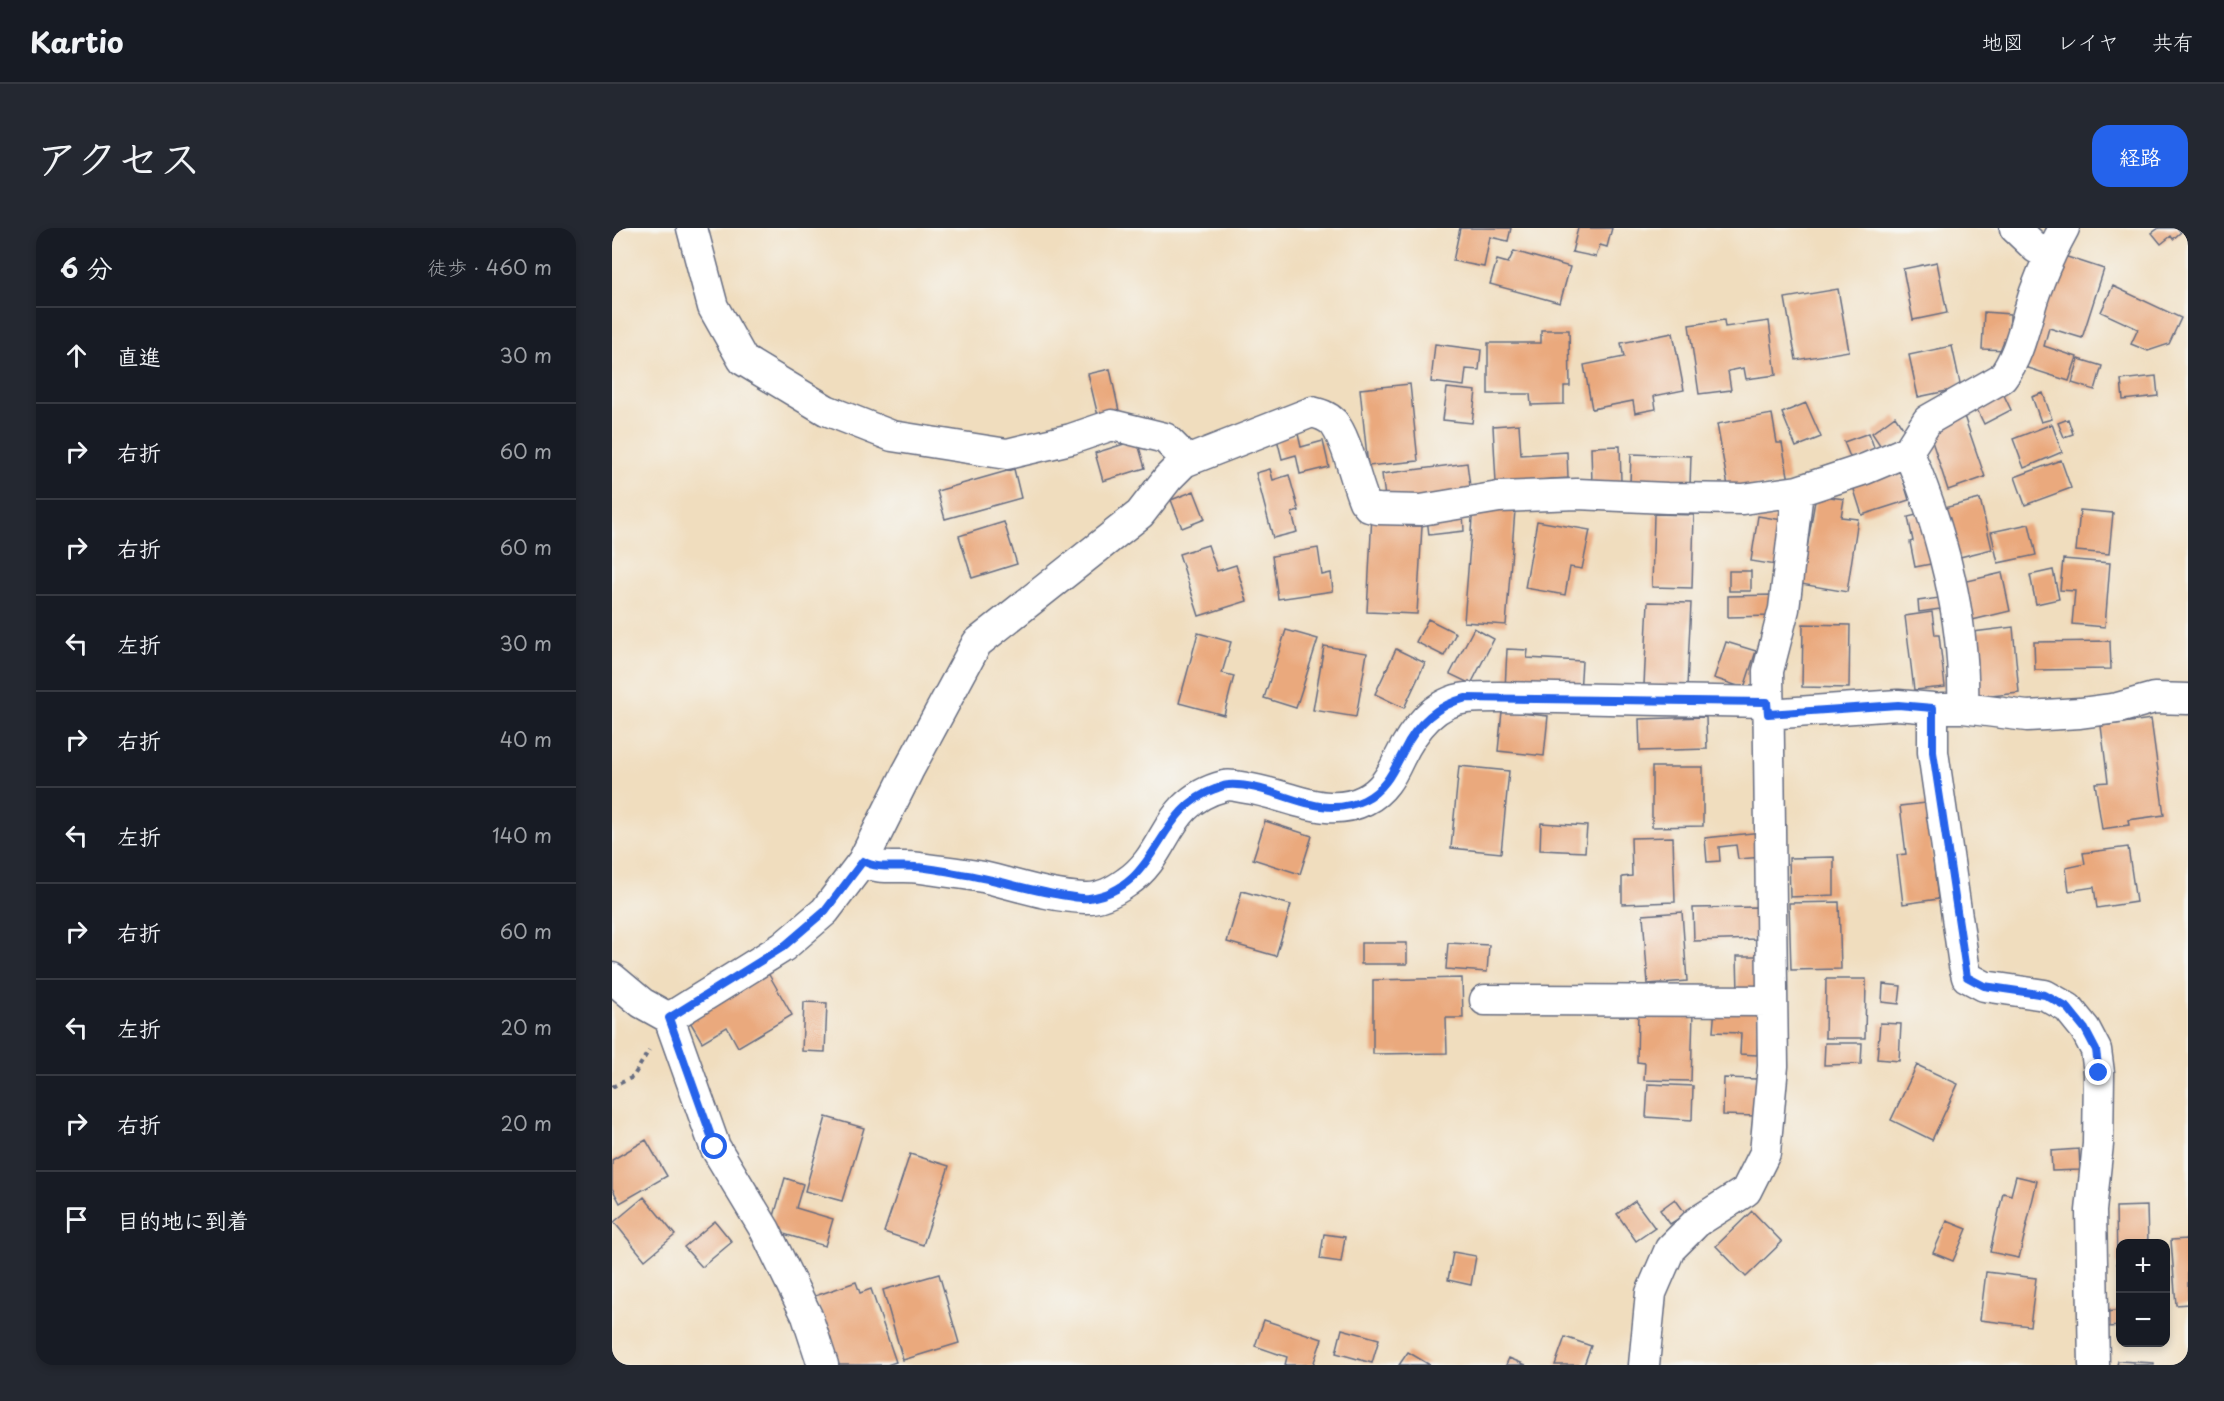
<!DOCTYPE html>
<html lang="ja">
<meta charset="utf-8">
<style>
body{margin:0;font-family:"Playpen Sans","Klee One",sans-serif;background:#242831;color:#f1f3f6}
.controls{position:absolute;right:18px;bottom:18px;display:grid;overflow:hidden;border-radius:12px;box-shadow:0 3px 9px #0003}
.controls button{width:54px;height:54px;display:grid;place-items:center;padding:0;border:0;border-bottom:2px solid #363941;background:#171b24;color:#f1f3f6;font:30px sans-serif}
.stop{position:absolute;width:18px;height:18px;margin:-14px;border:4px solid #2563eb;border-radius:50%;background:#fff}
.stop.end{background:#2563eb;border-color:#fff;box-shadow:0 2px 6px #0008}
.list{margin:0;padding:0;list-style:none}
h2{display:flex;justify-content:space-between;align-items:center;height:78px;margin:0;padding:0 24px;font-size:26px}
h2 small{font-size:20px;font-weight:400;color:#9ea1a6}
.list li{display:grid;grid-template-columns:39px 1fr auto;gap:18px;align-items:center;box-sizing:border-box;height:96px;padding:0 24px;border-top:2px solid #363941}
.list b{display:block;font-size:22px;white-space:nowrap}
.list em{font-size:20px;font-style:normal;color:#9ea1a6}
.icon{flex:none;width:33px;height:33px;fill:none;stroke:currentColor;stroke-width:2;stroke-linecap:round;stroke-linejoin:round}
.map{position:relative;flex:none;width:1576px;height:1137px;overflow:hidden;border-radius:18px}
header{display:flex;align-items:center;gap:36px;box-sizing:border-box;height:84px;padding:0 30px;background:#171b24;border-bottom:2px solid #363941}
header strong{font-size:28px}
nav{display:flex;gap:33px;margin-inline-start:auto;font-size:21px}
.intro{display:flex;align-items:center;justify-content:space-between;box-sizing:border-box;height:144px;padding:0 36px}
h1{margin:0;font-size:42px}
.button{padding:15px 27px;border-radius:18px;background:#2563eb;color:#fff;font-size:21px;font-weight:700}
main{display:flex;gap:36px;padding:0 36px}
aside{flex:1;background:#171b24;border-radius:18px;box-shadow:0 3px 9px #0003}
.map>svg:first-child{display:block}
</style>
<header>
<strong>Kartio</strong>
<nav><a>地図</a><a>レイヤ</a><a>共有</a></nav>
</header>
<div class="intro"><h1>アクセス</h1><a class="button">経路</a></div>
<main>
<aside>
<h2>6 分<small>徒歩 · 460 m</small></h2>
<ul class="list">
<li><svg class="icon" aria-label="ahead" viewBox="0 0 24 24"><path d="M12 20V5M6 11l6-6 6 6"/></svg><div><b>直進</b></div><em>30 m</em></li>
<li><svg class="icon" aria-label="right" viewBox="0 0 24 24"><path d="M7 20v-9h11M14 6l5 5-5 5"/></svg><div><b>右折</b></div><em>60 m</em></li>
<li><svg class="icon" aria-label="right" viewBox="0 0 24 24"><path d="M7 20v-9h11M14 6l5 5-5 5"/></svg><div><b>右折</b></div><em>60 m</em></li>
<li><svg class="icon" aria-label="left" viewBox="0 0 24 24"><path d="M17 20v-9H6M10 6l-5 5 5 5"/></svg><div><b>左折</b></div><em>30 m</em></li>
<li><svg class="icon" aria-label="right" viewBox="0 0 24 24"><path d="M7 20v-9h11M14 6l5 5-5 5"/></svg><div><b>右折</b></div><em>40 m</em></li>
<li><svg class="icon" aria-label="left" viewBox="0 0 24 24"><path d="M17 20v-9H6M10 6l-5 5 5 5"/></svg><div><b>左折</b></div><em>140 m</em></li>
<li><svg class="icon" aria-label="right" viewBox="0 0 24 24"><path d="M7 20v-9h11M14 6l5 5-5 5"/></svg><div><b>右折</b></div><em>60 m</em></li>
<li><svg class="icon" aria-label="left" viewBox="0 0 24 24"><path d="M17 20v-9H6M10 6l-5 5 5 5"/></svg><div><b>左折</b></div><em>20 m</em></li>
<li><svg class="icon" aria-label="right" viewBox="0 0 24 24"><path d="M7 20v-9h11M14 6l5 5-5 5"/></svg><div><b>右折</b></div><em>20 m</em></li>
<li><svg class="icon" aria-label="arrive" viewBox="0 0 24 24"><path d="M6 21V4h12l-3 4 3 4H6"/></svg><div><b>目的地に到着</b></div></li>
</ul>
</aside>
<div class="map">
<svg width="1576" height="1137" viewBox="0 0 1576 1137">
<rect width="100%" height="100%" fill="#f6f6f2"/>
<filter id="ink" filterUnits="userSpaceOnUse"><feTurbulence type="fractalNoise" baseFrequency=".0167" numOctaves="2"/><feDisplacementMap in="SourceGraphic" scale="12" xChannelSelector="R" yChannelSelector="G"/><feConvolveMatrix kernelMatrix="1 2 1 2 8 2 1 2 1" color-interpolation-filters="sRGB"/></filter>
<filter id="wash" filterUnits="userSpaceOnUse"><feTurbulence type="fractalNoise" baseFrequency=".008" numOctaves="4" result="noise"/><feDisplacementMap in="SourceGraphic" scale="24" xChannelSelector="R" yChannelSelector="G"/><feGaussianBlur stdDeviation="1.35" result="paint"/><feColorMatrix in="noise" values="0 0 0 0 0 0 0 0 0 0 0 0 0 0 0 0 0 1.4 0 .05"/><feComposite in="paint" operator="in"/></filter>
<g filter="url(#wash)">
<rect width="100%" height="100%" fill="#f0ddbe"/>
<g id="blocks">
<!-- building -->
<path fill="#eaa97d" d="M848,0H899L896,13L878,9L872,39L841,33Z
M966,0H1000L995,19L988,17L984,29L960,24Z
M1547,0H1565L1569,4L1561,11L1559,8L1549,16L1540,5Z
M902,23L958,39L948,75L878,56L885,32L896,35Z
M1446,26L1492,41L1470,110L1437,100L1432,118L1465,129L1457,153L1410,138Z
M1325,34L1335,85L1301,92L1291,41Z
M1501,58L1569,90L1557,116L1536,123L1519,116L1526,101L1489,84Z
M1226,61L1237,123L1184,132L1173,70Z
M1372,84L1398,86L1397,122L1370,121Z
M1112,92L1113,99L1157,93L1164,147L1134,151L1132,140L1116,143L1119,162L1087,166L1077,97Z
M929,102H957L958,158H952V176L919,177L918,166H876V115H929Z
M1061,105L1072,162L1042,168L1044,181L1023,185L1021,173L980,181L972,137L1012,129L1009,115Z
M823,116L869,122L867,142L854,141L852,158L819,154Z
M1340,118L1349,160L1306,169L1297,127Z
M1467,131L1490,138L1483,162L1460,155Z
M498,141L507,183L486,188L476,146Z
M1544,148L1546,168L1511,172L1509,152Z
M798,156L806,233L756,238L748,161Z
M835,160L864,163L860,195L831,192Z
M1389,161L1399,182L1372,196L1361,173Z
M1431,165L1440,191L1429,194L1420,169Z
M1194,175L1209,209L1184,219L1170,185Z
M1160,186L1165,215H1170L1177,253L1117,264L1105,196Z
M1283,188L1295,206L1272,223L1260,205Z
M1352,188L1373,249L1336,262L1316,201Z
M1456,191L1461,206L1452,209L1446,195Z
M907,196L909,227L955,224L956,250L884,255L881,198Z
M1440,196L1450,224L1412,240L1401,211Z
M1257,205L1264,225L1240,234L1232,214Z
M686,206L689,219L711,213L717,239L688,246L684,227L670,231L665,211Z
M525,212L533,240L491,253L483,225Z
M1008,218L1009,254L980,256L979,219Z
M1019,226L1079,228L1078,258L1018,256Z
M1449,232L1459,260L1413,277L1403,249Z
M855,235L859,266L774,277L770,246Z
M1287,238L1297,272L1250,287L1239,252Z
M402,241L409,270L333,291L325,263Z
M658,241L661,252L677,247L687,283L680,285L685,304L661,310L644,245Z
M582,263L593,291L570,300L559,272Z
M1204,267L1232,271L1229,289L1246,291L1235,364L1189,356Z
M1368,271L1380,321L1340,331L1328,281Z
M861,278L903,282L894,397L852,394Z
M1468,282L1501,285L1497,326L1464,323Z
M1313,285L1324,335L1303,339L1298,314L1301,313L1296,289Z
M760,286L797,287L795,298H810L805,386L755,384Z
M851,286L852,303L817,307L815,290Z
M1042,286L1082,287L1080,360L1040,359Z
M1146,288L1177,293L1170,338L1139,333Z
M925,293L978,302L970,341L958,339L953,367L913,360Z
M392,294L405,336L360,350L347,308Z
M1417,296L1424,327L1386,335L1379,304Z
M596,317L605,343L624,337L635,373L587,388L567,326Z
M706,320L710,347L719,345L721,363L666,371L660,328Z
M1451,331L1498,335L1493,399L1460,396L1463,363L1448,362Z
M1441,342L1447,371L1424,376L1418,347Z
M1117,343H1139V363H1117Z
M1390,345L1398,383L1356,393L1347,355Z
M1160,367V388L1116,389V368Z
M1327,370L1328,381L1307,384L1306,373Z
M1036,374L1079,375L1075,459L1032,457Z
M1320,384L1323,407H1327L1333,459L1302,462L1293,388Z
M816,391L844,405L832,428L804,414Z
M1191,396L1238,397L1237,460L1190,459Z
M1401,399L1407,465L1360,470L1353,405Z
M862,400L882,411L859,456L838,446Z
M674,402L706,411L684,480L652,470Z
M586,405L619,414L610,445L622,448L612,487L567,475Z
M1498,413L1499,441L1423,442L1422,414Z
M1114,414L1144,423L1132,460L1102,450Z
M712,418L755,425L744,489L701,482Z
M784,421L813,435L792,480L763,466Z
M895,421L916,422L915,430L970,433L968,465L893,461Z
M890,483L936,488L932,528L886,523Z
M1094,489L1095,521L1028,523L1027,491Z
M1539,491L1552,587L1516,592L1517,597L1490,601L1483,555L1496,554L1489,498Z
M847,538L897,543L889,625L839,620Z
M1040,539H1091V598L1040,599Z
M1314,575L1326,671L1291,676L1285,627L1294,626L1288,578Z
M653,593L700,608L688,646L641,631Z
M929,595L975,598L973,624L928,622Z
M1150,604L1152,629L1126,631L1124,617L1107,619L1108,633L1095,634L1093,610Z
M1061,609L1063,674L1010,676V649L1020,648L1019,610Z
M1516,619L1524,674L1485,680L1482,659L1457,663L1454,640L1473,636L1471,625Z
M1222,629V667L1178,669L1177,630Z
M630,663L679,677L664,728L615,714Z
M1227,674L1229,741L1179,742L1177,675Z
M1144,679L1145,711L1082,713L1081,680Z
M1070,684L1075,753L1036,756L1031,687Z
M749,715H795V736H749Z
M836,715L877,717L875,744L834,741Z
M1125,728H1149V764H1126Z
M156,745L180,787L126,819L115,799L90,814L77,792Z
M850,750L851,790H834L835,825L761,826V752Z
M1214,751H1254L1253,810H1213Z
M1271,756L1289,758L1287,776L1270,774Z
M192,774L215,775L213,824L190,823Z
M1103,779L1147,782L1145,827L1128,826L1129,805L1101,804Z
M1026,783L1081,784L1079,853L1032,852L1033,835L1025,834Z
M1268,795L1289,796L1287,833L1265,831Z
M1213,815H1250L1249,836L1212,837Z
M1305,837L1346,856L1320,912L1279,892Z
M1112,850L1145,851L1144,888L1111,887Z
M1036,856L1081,858L1080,892L1034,889Z
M214,889L252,900L230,973L193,963Z
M34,912L55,948L8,975L0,960V932Z
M1467,921L1468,942L1440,943L1439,923Z
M298,926L337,938L311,1017L272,1004Z
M1404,948L1425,953L1407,1030L1378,1024L1391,965L1399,967Z
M173,950L191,956L184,980L221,991L213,1018L158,1002Z
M32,969L63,1007L33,1032L2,994Z
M1063,971L1074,986L1058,996L1048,982Z
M1023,973L1043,1000L1024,1013L1005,986Z
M1535,978L1536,1016H1508V1036H1505L1504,979Z
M1140,983L1170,1014L1134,1049L1104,1018Z
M103,993L120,1014L90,1039L72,1019Z
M1335,993L1355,1001L1341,1033L1321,1025Z
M712,1006L733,1009L729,1034L708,1031Z
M1576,1011V1076L1564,1077L1559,1012Z
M841,1024L864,1028L859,1057L836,1052Z
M1374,1044L1424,1050L1418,1098L1368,1092Z
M327,1046L347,1115L291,1132L271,1062Z
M244,1054L248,1065L259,1061L284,1134L275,1137H227L203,1068Z
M1508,1082V1098L1496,1099L1495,1084Z
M652,1092L710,1111L701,1137H673L675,1129L643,1118Z
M730,1101L767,1111L760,1135L724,1125Z
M953,1109L979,1118L972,1137H943Z
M796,1124L818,1137H787Z
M897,1130L914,1137H894Z
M1506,1133L1542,1135V1137H1505Z"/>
</g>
</g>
<g filter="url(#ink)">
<use href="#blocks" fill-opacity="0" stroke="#666c80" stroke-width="1.5"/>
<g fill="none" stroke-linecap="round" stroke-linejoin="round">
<!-- minor casing -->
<g stroke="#666c80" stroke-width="33">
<path id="minor" d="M80,0L101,79L131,132L214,182L280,208L395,226L459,211L500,197L553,210L566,223L572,234
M1403,0L1424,20L1438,28
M1296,223C1330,302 1354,393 1351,480
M1330,480H1351L1415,488L1468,485L1506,480L1542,470L1576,471
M1156,486L1286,477L1321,480V524L1352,737L1355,749L1372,758L1433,767L1456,780L1473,801L1484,822L1487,845L1486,916L1479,983L1482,1137
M251,633C266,643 290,637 308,640C329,643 351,645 371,649C405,657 439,669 473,670C488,671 504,662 515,654C558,625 550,574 612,558C619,556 627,559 634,560C673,565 714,592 753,572C771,563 779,548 787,531C800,504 822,473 855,470C865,469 876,469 887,469L1155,474
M0,750L30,775L57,790L103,919L153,1002L195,1088L211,1137
M873,772L1160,773
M57,790L171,719L213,683L251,633L296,543L365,415L528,286L556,250L572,234L700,184C708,186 715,188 721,194C735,210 743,252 752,273L757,279L766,281L809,282L887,269L965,266L1055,270L1131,271L1186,263L1253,241L1296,223L1316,192L1390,150C1409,125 1413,93 1423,64C1431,42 1441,20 1452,0
M1032,1137L1039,1065L1058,1021L1085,994L1134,963L1153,925L1161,838L1156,443L1172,381L1186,263"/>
</g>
<!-- path -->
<path stroke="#666c80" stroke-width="4" stroke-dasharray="4.5 4.5" stroke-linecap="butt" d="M0,859L21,849L37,822"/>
<!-- minor -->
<use href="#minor" stroke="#fff" stroke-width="30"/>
</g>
</g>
<g fill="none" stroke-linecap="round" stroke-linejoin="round" filter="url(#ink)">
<!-- route -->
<path stroke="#2563eb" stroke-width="8" d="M103,919L57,790L171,719L213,683L251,633C265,642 287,637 304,639C319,640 334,643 349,646C384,651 419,663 455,668C462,669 470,671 477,670C548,660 542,582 603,561C607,560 611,557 616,557C662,554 705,595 752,572C773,562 781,543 791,524C804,497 825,477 854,470L1155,474L1156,486L1286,477L1321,480V524L1355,749L1372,758L1433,767L1456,780L1473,801L1484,822L1487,845"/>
</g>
</svg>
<div class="controls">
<button>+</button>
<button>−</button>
</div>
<div class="stop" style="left:103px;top:919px"></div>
<div class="stop end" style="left:1487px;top:845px"></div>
</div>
</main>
